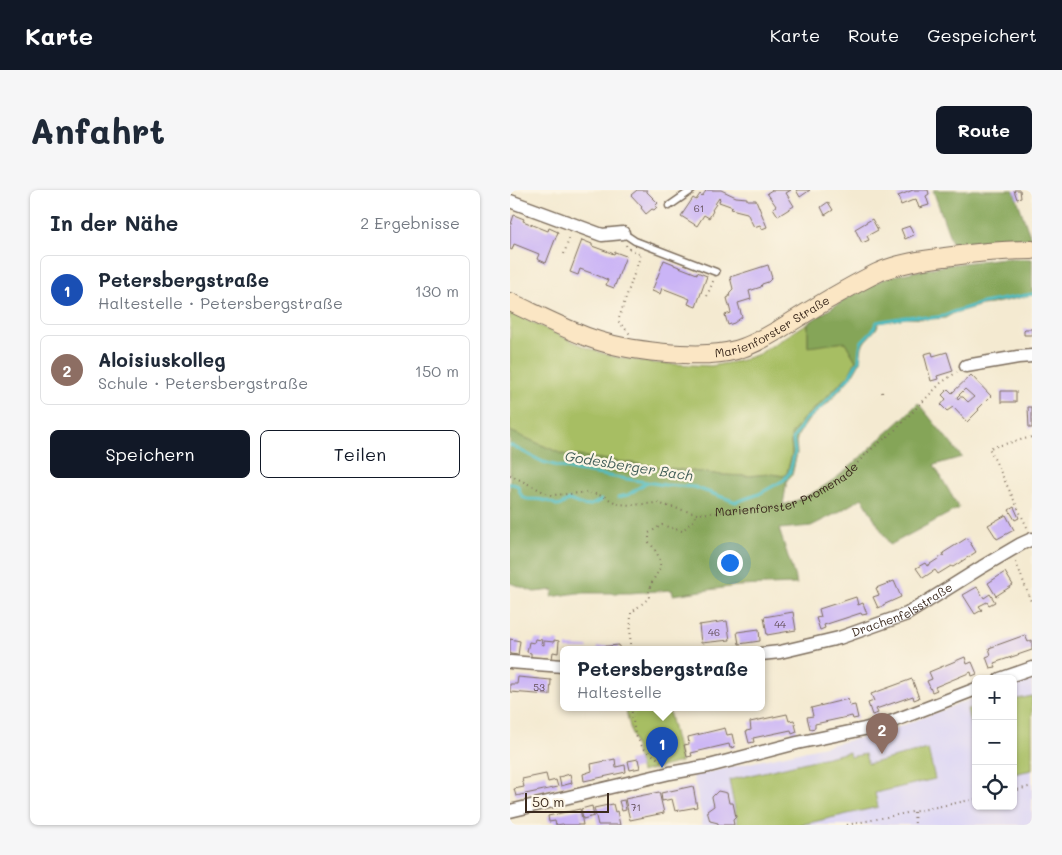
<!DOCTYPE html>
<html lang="de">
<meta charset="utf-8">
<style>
body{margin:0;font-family:Mali,sans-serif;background:#f6f6f7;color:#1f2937}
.controls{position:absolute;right:15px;bottom:15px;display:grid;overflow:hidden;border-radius:8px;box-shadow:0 1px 4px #0004}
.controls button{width:45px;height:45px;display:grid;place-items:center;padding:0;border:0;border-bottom:1px solid #e0e1e3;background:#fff;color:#1f2937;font:25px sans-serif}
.scale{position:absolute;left:15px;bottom:12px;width:84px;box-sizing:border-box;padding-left:5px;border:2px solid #3b2a1e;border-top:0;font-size:14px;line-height:18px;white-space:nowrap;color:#3b2a1e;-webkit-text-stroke:4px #fcf5e5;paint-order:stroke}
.you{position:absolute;left:219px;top:372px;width:18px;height:18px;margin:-12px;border:4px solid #fff;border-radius:50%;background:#1a73e8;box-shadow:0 0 0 8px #1a73e833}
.badge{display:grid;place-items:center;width:32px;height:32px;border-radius:50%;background:#111827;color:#fff;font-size:16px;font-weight:700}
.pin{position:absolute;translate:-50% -41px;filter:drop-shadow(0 1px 2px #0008)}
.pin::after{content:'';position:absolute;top:26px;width:18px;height:15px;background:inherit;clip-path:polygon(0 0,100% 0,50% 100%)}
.popup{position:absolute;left:50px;top:456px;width:205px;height:65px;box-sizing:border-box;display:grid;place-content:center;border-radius:8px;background:#fff;filter:drop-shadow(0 1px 4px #0005);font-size:16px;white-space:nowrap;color:#747a83}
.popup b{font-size:19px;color:#1f2937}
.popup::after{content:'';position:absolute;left:50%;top:100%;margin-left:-10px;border:10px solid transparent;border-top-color:#fff}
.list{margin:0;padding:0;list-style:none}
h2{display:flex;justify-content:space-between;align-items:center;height:65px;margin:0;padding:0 20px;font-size:21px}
h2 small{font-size:16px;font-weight:400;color:#747a83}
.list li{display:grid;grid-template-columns:32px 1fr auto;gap:15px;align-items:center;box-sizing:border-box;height:70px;margin:0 10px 10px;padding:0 10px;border:1px solid #e0e1e3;border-radius:8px}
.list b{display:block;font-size:19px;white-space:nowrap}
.list p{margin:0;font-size:16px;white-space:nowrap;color:#747a83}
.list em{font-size:16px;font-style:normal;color:#747a83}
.actions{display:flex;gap:10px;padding:15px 20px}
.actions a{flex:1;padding:11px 0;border:1px solid #111827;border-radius:8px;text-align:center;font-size:18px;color:#111827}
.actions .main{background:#111827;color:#fff}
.icon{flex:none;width:28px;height:28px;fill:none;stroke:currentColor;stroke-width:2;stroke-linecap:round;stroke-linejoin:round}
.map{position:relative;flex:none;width:522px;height:635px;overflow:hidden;border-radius:8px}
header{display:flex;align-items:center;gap:30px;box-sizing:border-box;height:70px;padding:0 25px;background:#111827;color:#fff}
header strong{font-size:24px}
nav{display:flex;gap:28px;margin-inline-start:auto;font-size:18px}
.intro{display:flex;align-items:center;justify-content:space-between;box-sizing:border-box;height:120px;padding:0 30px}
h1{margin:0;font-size:35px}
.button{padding:12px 22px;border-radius:8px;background:#111827;color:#fff;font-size:18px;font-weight:700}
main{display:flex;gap:30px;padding:0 30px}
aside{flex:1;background:#fff;border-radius:8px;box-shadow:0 1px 4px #0004}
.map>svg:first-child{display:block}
</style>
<header>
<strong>Karte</strong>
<nav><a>Karte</a><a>Route</a><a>Gespeichert</a></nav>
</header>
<div class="intro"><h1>Anfahrt</h1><a class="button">Route</a></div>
<main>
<aside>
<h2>In der Nähe<small>2 Ergebnisse</small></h2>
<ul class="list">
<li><span class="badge" style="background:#1a4fb4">1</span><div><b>Petersbergstraße</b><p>Haltestelle · Petersbergstraße</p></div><em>130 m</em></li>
<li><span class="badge" style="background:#8d6e63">2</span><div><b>Aloisiuskolleg</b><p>Schule · Petersbergstraße</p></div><em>150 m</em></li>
</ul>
<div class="actions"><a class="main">Speichern</a><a>Teilen</a></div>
</aside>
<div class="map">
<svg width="522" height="635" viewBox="0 0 522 635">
<rect width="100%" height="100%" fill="#fcf5e5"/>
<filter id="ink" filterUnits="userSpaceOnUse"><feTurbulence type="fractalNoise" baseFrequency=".02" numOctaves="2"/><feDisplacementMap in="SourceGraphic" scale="10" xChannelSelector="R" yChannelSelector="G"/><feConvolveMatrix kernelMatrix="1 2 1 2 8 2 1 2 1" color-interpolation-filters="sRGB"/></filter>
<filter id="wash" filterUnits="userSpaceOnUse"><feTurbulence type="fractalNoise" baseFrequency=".0096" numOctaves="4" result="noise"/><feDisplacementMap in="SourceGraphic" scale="20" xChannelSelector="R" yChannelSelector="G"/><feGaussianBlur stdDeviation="1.12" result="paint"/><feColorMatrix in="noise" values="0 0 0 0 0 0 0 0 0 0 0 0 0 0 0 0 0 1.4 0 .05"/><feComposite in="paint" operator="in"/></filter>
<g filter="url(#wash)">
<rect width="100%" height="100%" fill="#f4ead1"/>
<!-- built -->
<path fill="#dcd5f6" d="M522,486V635H191L192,627L183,586L376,542L466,507V616H503V493Z"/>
<!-- green -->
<path fill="#a7be63" stroke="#717440" d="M0,122L75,157L101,166L143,173L201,176L229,171L249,164L298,133V156L335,152L346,171L339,185L311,212L293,229L281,252L282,264L277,283L274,286L261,284L236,286L212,285L52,264L0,241Z
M522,506V580L503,584V510Z
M115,517H158L171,572L131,582Z
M466,518V557L457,519Z
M418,559L425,589L365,603L368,617L290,635H228L219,590L339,562L340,567L355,564L358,574Z"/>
<!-- forest -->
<path fill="#85a559" stroke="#60683c" d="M423,0H504L521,49L507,48L443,56Z
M494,68L522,69V105L481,114L472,115L444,123L435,128L420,129L396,128L369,133L366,139L355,151L352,156L350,172L342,186L318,213L299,229L288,245L286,252L287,263L282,285L277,290L273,315C314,303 339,278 369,250C382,238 396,226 408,213L452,267L424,275L449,318L380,355L352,308L327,323L301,336L269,339L287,394L227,396L163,405L162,400L120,403H67L41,407L44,400L24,402L0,393V241L52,264L212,285L236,286L261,284L274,286L277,283L282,264L281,252V245L293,229L311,212L339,185L346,171L335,152L298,157V133L356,96L382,86L437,75Z"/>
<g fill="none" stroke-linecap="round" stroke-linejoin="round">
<!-- stream -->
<path stroke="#50bec5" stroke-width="3" d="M0,255L33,272L67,281L155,295L184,297L226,312L249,304L274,290L280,282L285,262L283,249L295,230L311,217L339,187L349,170L350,157L352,151L362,141L367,132L395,127L408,126L419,128L434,126L443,122L472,113L522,104
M0,294H3L8,296C12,315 20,307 33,310C39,311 44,314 49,316L59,310C75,316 76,319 91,310
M108,307L118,305L137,292"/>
</g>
<g id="blocks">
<!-- building -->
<path fill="#cab4f6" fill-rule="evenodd" d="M127,0H137V2L148,13L145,16L147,17L144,20L142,19L136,24L131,18L132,17L121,5Z
M195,0H211L226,7L237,8V10H246L257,37L252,39L250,35L244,37L237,23L221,19L223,17L209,12L210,9L209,8L205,14H206L202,20L203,21L199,28L194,25L187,36L171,26L183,8L186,10L190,4L192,6L196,1Z
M262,0H281L276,3L284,16L268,26L263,18L266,16L257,3Z
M286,0H300L290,7Z
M403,0H418L419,4L416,6L419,15L409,18L406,9L391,15L388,6Z
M504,0H510L511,8L507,9Z
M318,12L323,20L315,25L311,17Z
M4,25L14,29L13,31L38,41L39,38L48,42L36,73L27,69L29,64L4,54L2,60L0,59V37Z
M362,29L368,40L357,46L359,50L352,53L345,39Z
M400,36L404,45L395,49L391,39Z
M72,50L82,54V56L104,64L105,62L116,66L104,98L96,95L98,90L84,84L70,79L68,85L60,82Z
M154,70L164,74V75L187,84V82L197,86L186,117L178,114L180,109L165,103L152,98L150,104L142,101Z
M258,75L262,88L258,92L252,94L251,97L239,101L241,109L228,113L232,127L224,133L218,135L215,125L221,123L217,108L219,107L220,102L223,99L220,87Z
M515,139H522V145H514V140Z
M422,162L423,166L437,162L443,181L427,186L428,189L421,191L414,164Z
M461,185L481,206L468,219L469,220L457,232L443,217L437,221L431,215L436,209L432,205L438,199L442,203ZM455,199L464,207L458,212L453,207H450L448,209L447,207Z
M491,201H506V212H491Z
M518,217H522V238H519Z
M504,317L509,328L505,330L499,320Z
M496,325L504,340L487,349L478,335Z
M457,348L466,362L443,377L441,376L428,384L425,380L413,388L406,378L415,373L417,376L434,365L433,363Z
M495,382L503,395L486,406L478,393Z
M384,391L391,407L373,415V416L368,418L363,407L369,405L366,398Z
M467,397L474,408L480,404L485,412L479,415L477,412L469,416L472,420L465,424L453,405Z
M346,407L348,415L353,413L357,424L352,425L351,423L314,435L315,438L310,440L306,428L311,427L309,419Z
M283,422L286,440L257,445L254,427Z
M217,431L220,450L191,453L189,435Z
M249,439L250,451L229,454L227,442Z
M515,445L518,452L522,450V460L484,473L486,477L480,478L476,467L481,465L479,458Z
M0,449L10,451L8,465L0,464Z
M25,449L32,450L31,454L34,455V451L44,452V450L49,451L48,463L43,462L42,469L21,467V463L17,462L19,452L24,453Z
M109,455V459H87V457Z
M56,456L78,457V459H56Z
M455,467L457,474L462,472L467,484L462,486L461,482L425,497L427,500L422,502L417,491L422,489L419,482Z
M8,487L41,490L40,505L0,502V494H7Z
M402,489L409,508L404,510L403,506L366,519L368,523L362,525L358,513L364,511L361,504Z
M338,509L340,516L345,515L348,528L343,529L342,526L305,534V538L300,539L297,527L303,526L301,518Z
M277,524L279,531L284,530L287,542L282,544L281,540L243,548L244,552L239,553L236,541L241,540L240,532Z
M215,538L217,545L222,544L225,557L220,558L219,554L181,563L182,566L177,567L174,555L179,554L178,547Z
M105,569L106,577L115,575L116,582L74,591L73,584L82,581L81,574Z
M128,569L130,578L120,580L118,571Z
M36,584L38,592L46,590L48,597L6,606L4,599L14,597L12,589Z
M60,584L62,593L51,596L49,587Z
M183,596L187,617L165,621L162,609L152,611L151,603Z
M208,601L217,603L219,613H223L226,627L223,630L224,635H208V633L200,631L197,621L204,616L202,607Z
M149,602L154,623L120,630L115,609Z
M114,610L116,620L112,621L109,611Z
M103,614L105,622L107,621L110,635H88L84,618Z
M82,616L84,626L73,629L71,619Z
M70,619L73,635H54L53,634L46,635L45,631L39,632L38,626Z"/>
</g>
</g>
<g filter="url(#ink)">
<use href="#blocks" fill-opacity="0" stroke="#7c6d5d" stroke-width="1"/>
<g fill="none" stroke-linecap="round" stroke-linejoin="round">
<!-- service casing -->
<g stroke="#7c6d5d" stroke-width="9">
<path id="service" d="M159,16L182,0
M113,43L125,51L206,82"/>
</g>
<!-- minor casing -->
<g stroke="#7c6d5d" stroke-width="15">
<g id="minor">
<path d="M0,11L92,45L113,43"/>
<path d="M456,176L508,167L522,166"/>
<path id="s2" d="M251,464L270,462L329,448L397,424L472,377L511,354L522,349"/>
<path d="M0,472L53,476"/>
<path d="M490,489L522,478"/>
<path d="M0,621L160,583L199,576L287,553L354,539L378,533L466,499"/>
</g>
</g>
<!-- secondary casing -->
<g stroke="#7c6d5d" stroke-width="20">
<g id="secondary">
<path id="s3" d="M0,112C26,124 53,138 80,148C115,161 190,170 226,160C242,156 256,147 270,139C286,129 302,119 319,109C335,100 352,90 369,82C390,73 413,70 435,67C464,63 493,60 522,60"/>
</g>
</g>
<!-- path -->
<g stroke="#7c6d5d" stroke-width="2" stroke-dasharray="1 4" stroke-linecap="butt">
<path d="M116,55L117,58L131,64L108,131L120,144"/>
<path d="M54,64L60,46"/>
<path d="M197,106L204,89"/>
<path d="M372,202L373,205"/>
<path id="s1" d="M0,285L40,305L60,304L79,302L95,307L108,314L122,315L147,313L187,324L274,317L297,309L335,286L359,261L384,241L431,193L447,182"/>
<path d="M517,337L479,258L522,247"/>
<path d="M506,372L522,414"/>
<path d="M120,459L121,423L139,408C137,382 165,383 139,352V343L152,335L172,341L183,331L187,324"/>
<path d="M121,517L125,544L133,558L154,573"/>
<path d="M503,601L522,596"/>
<path d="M404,622L405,635"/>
<path d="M337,635L466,609"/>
</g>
<!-- service -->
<use href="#service" stroke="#fff" stroke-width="6"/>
<!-- minor -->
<use href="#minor" stroke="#fff" stroke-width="12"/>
<!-- secondary -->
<use href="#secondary" stroke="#fbe6c4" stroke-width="18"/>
</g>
</g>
<g text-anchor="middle" stroke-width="4.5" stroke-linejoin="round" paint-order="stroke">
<!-- number labels -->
<g font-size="10" fill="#5f4c54">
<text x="189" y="22">61</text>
<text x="270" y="438">44</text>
<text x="204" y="446">46</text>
<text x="29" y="501">53</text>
<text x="126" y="621">71</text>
</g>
<!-- street labels -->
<g font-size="12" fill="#3b2a1e" stroke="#fcf5e5">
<text dy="4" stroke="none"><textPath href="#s3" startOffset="278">Marienforster Straße</textPath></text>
<text dy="4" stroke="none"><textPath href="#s1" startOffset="291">Marienforster Promenade</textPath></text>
<text dy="4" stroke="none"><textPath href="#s2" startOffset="149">Drachenfelsstraße</textPath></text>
</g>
<!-- water labels -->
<g font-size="14" font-style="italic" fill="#425e58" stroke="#fcf5e5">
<text transform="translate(119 276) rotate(9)" y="5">Godesberger Bach</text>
</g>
</g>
</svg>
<div class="controls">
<button>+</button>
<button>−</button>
<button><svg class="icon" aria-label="locate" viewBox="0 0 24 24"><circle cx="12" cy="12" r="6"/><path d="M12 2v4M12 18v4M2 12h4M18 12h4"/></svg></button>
</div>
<div class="scale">50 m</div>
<div class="you"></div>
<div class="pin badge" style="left:152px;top:578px;background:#1a4fb4">1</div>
<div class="popup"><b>Petersbergstraße</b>Haltestelle</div>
<div class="pin badge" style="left:372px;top:564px;background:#8d6e63">2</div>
</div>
</main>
